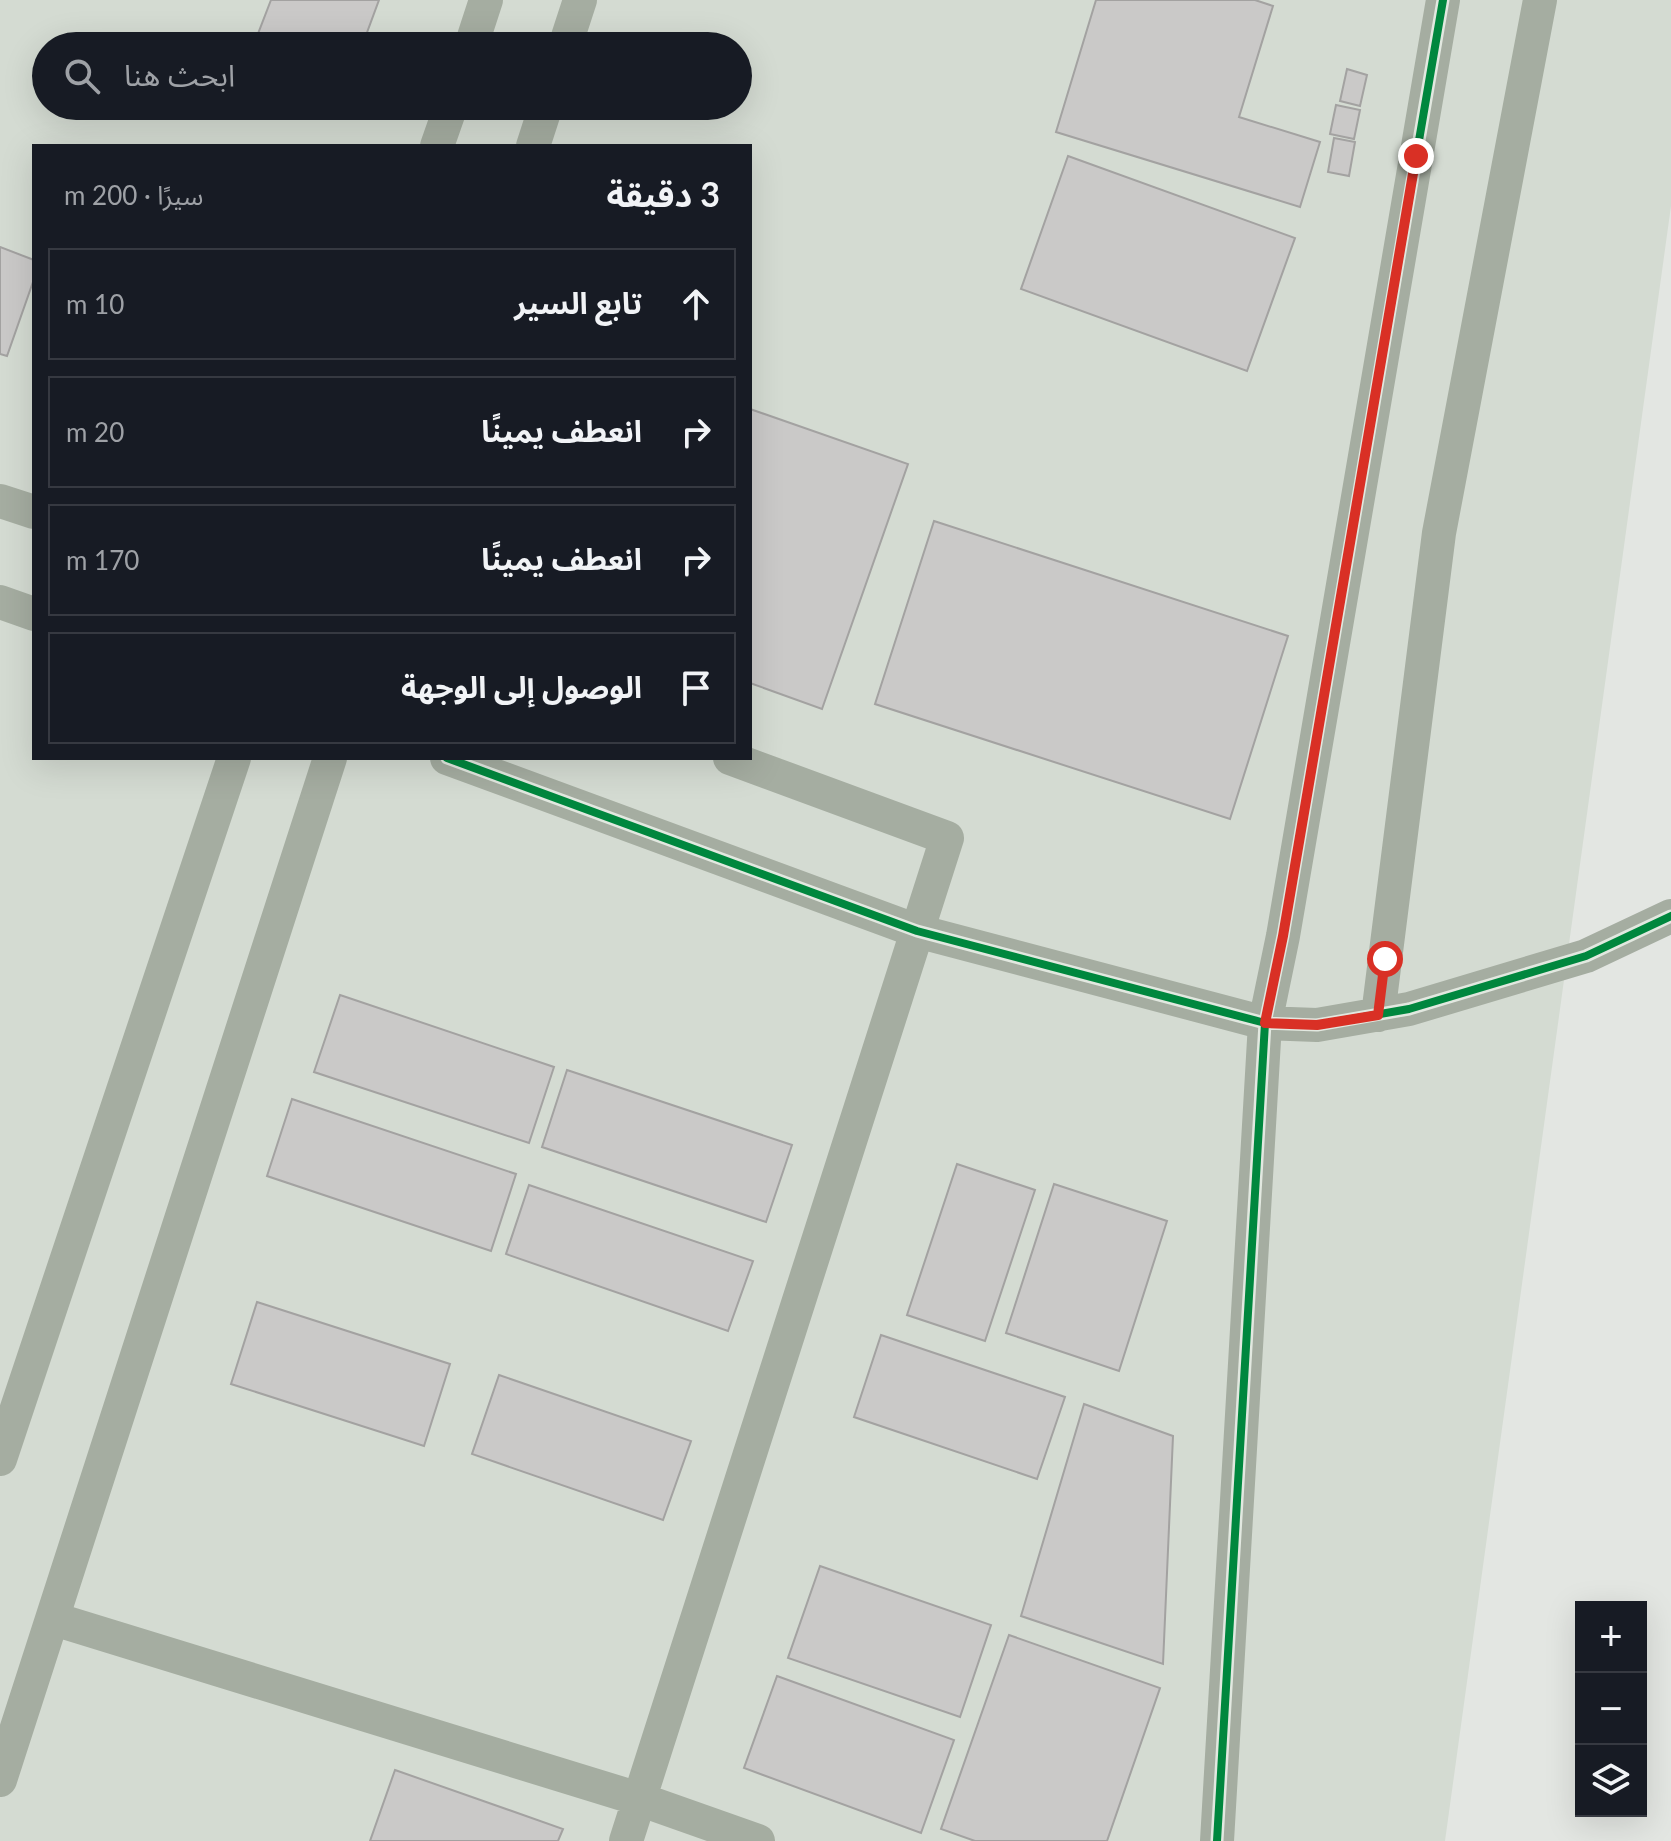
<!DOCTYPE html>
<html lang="ar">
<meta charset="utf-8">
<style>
body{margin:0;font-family:Lato,"Noto Sans Arabic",sans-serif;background:#242831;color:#f1f3f6;direction:rtl}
.controls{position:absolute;right:24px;bottom:24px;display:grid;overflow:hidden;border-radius:0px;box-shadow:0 8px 32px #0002}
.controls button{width:72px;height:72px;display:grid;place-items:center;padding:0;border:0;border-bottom:2px solid #363941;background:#171b24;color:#f1f3f6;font:40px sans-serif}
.stop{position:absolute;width:24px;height:24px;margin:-18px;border:6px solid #d93025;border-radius:50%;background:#fff}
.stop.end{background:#d93025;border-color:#fff;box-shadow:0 2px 8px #0008}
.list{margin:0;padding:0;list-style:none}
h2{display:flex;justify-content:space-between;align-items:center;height:104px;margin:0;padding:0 32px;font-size:34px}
h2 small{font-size:26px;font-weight:400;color:#9ea1a6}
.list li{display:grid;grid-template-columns:52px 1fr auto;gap:24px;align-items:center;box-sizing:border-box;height:112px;margin:0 16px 16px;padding:0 16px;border:2px solid #363941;border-radius:0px}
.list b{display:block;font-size:30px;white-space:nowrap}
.list em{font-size:26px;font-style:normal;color:#9ea1a6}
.icon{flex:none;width:44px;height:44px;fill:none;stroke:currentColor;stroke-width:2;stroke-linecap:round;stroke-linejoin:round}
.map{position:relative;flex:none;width:1671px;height:1841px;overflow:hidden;direction:ltr}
.search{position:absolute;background:#171b24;box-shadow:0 8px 32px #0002;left:32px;top:32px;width:720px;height:88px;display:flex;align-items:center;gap:20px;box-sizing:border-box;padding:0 28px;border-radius:44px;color:#9ea1a6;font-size:30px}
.panel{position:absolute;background:#171b24;box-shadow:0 8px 32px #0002;left:32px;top:144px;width:720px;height:616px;border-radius:0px;direction:rtl}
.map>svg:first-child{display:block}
</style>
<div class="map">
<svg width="1671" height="1841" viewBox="0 0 1671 1841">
<rect width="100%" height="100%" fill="#e3e6e2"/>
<!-- built -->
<path fill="#d4dbd2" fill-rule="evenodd" d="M0,0H1671V206L1445,1841H0ZM46,46H738V106H46ZM34,146H750V758H34Z"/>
<!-- building -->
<path fill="#cac9c8" stroke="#a3a2a1" stroke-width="2" d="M271,0H379L362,46H276L256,39Z
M1096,0H1255L1273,6L1239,117L1320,142L1300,207L1056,132Z
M1347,69L1367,75L1360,106L1340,101Z
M1336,105L1360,110L1354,139L1330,134Z
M1334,138L1355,142L1349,176L1328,172Z
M1068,156L1295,238L1247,371L1021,289Z
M0,247L34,260V279L7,356L0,354Z
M750,409L908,464L822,709L750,683Z
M934,521L1288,636L1230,819L875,704Z
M340,995L554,1067L529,1143L314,1072Z
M567,1070L792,1145L766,1222L542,1147Z
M292,1099L516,1174L491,1251L267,1176Z
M957,1164L1035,1190L985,1341L907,1315Z
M1054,1184L1167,1221L1119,1371L1006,1333Z
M529,1185L753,1261L728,1331L506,1254Z
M257,1302L450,1364L424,1446L231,1384Z
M881,1335L1065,1397L1037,1479L854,1417Z
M499,1375L691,1441L663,1520L472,1454Z
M1084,1404L1173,1436L1163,1664L1021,1616Z
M820,1566L991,1625L960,1717L788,1658Z
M1009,1635L1160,1688L1107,1841H975L941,1829Z
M777,1676L954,1740L921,1833L744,1768Z
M395,1770L563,1829L558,1841H370Z"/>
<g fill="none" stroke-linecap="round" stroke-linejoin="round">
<!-- minor -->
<path stroke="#a5ada1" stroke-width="34" d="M471,46L486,0
M565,46L580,0
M437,146L451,106
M533,146L546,106
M0,501L34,512
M0,602L34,614
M447,758L917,931L1265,1023L1317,1025L1409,1009L1586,956L1671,916
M1378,1015L1439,533L1540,0
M0,1459L234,758
M54,1619L639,1799L758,1841
M0,1780L330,758
M626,1841L947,838L730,758
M1217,1841L1265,1023L1283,936L1443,0"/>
<!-- cycleway casing -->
<g stroke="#e2e8e0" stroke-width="13">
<path id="cycleway" d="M447,758L917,931L1265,1023L1317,1025L1409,1009L1586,956L1671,916
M1217,1841L1265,1023L1283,936L1443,0"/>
</g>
<!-- cycleway -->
<use href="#cycleway" stroke="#00873e" stroke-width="8"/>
</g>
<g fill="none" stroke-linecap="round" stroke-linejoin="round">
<!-- route -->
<path stroke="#d93025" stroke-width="10" d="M1385,959L1378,1015L1317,1025L1265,1023L1283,936L1416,156"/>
</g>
</svg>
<div class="controls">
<button>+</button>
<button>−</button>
<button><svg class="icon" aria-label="layers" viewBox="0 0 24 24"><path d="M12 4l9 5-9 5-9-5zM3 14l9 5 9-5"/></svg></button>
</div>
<div class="stop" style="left:1385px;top:959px"></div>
<div class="stop end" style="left:1416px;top:156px"></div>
<div class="search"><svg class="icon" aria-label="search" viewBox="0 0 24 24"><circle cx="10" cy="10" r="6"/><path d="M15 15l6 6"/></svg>ابحث هنا</div>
<section class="panel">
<h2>3 دقيقة<small>سيرًا · 200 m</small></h2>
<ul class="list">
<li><svg class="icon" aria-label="ahead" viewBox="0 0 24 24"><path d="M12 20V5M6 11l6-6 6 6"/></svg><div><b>تابع السير</b></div><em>10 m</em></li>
<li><svg class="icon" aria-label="right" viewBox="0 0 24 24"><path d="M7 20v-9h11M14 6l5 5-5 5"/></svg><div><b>انعطف يمينًا</b></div><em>20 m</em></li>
<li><svg class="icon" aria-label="right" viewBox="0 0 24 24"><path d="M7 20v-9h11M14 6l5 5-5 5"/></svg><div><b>انعطف يمينًا</b></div><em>170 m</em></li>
<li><svg class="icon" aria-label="arrive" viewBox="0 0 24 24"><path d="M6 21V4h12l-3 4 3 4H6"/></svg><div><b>الوصول إلى الوجهة</b></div></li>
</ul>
</section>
</div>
